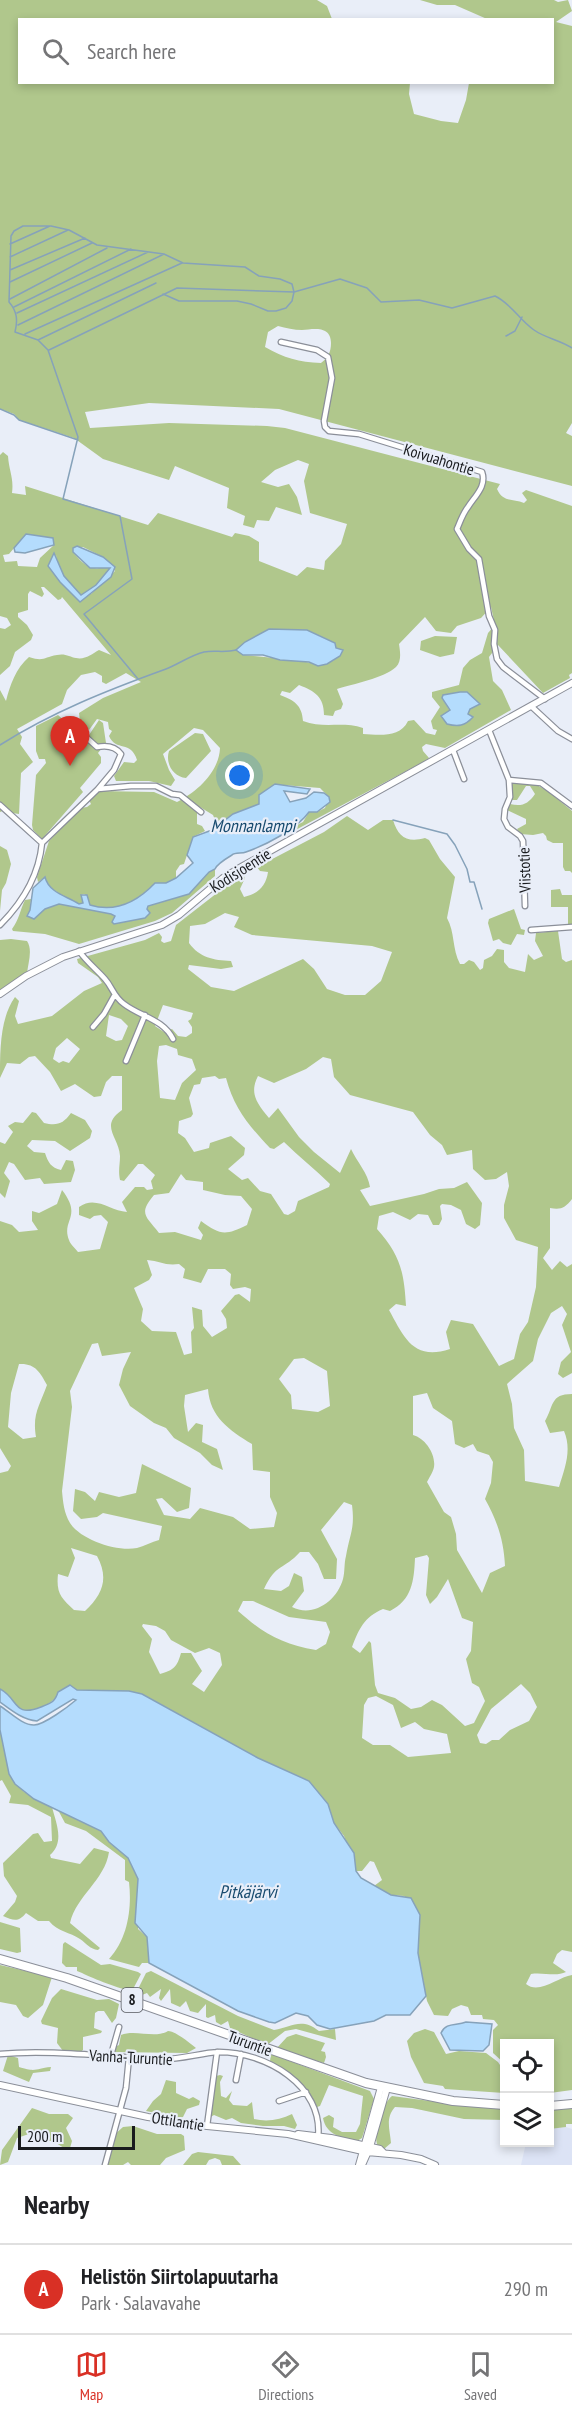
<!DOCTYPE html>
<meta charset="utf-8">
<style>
body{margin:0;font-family:"PT Sans Narrow",sans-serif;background:#f2f2f2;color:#202124}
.controls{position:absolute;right:18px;bottom:18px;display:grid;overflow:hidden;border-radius:0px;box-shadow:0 3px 9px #0003}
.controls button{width:54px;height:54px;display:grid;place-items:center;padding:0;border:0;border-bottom:2px solid #e0e0e0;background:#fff;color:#202124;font:30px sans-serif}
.scale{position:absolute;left:18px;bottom:15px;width:117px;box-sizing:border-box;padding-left:6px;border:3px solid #191b1e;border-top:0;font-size:16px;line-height:21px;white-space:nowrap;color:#191b1e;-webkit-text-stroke:4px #e9eef8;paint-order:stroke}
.you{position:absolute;left:240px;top:776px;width:21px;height:21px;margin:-15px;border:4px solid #fff;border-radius:50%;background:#1a73e8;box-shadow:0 0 0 9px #1a73e833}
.badge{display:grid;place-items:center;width:39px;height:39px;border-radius:50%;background:#d93025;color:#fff;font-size:20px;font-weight:700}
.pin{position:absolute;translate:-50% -50px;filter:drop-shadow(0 2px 3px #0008)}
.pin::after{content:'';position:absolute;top:32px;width:21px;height:18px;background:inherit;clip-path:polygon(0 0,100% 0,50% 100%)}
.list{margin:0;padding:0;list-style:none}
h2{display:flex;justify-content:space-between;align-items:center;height:78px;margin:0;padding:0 24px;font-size:26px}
h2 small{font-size:20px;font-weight:400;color:#757577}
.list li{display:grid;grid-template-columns:39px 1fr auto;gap:18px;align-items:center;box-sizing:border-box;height:90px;padding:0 24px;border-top:2px solid #e0e0e0}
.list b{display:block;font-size:22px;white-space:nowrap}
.list p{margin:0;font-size:20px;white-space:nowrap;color:#757577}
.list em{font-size:20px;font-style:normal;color:#757577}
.icon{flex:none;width:33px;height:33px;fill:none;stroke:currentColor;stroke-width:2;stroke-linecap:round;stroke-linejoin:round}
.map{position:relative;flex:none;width:572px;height:2165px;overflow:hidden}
.search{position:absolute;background:#fff;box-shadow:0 3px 9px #0003;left:18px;right:18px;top:18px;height:66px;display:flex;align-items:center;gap:15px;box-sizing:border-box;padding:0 21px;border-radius:0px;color:#757577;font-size:22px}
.sheet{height:168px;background:#fff}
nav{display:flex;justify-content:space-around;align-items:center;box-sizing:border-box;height:84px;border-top:2px solid #e0e0e0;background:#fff;font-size:16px;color:#757577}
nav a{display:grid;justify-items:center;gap:3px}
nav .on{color:#d93025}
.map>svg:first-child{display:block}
</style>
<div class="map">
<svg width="572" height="2165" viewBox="0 0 572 2165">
<rect width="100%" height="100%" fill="#e9eef8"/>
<!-- built -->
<path fill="#dce3f5" d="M566,2127L572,2129V2165H521L526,2143L550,2142V2129Z"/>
<!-- green -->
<path fill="#b0c78c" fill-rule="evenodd" d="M0,0H317L327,6L332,19L20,20V82L410,83L409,94L414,114L441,121L458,123L466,100L469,83L552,82V20L487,19L455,5H437L420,0H554L558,2L568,0L572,11L556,22L572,26V423L566,433L572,436V486L279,409L149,403L85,412L90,428L169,423L267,426L285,428L500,484L497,489C503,503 513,498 524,503L527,500L522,493L526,490L572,506V673L569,675L570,678L543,693L498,645L489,657L493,681L502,690L511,710L445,748L426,744L422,747L423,751L429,758L425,761L288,834L287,830L303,822L309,812H317L325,808L329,797L320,788L283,785L260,804L233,814L217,825L213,815L200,807L197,810V824L202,826L205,831L193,837L184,864L180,865L176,871V878L166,883H155C136,902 116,913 90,905L87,896L84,894L81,895L83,904H79C67,896 50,893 45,877L38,882L37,877L49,841L81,808L87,807L91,804L89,800L99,791L154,792L177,802C197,792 219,772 220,748L203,730L194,728L163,754L169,770L175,780L171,786L149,781H116L114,776L124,762L134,763L137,760C131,740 116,752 109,736L112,731L109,729L108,722L97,719L89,730L80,722L79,713L103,698L141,682L126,673L106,684L102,682V676L95,672L81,675L67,690L62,704L17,729L22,737L20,744L33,762L21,773L19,814L12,813L7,809L0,812V690L6,701C10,685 16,668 29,657C44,662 44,657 57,655C65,653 70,657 76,658C85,660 92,654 99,650L111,655L62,597L61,599L58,600L44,587H41L44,594L42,597L30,591L28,594V610L18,613V617L27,625L33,635L31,640L15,652L10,666L0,675V628L5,629L11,625L7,618L0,616V455L3,452L8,456C9,471 14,478 12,493L26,495L25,486L148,525L158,513L232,537L235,533L249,536L259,542V561L297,576L307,567L324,570L325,561L341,544L347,524L310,513L304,481L309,464L298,460L275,470L261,482L278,487L289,484L297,497L302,515L276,507L269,521L257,520L254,528L243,525L245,516L227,508L229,488L175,466L169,480L103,459L74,438L19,420L14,414L0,409ZM278,326C286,328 294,330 302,330C313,329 331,325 331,343C331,352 328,358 321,363C299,362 284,358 265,347L268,332ZM26,534L53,539L54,545L40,558L37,567L18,566L17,561L5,562L3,555L9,554ZM83,547L103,557L115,571L91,594L73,595L48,566L56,555C57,572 69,584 81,595C92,591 106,578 110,568C104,566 100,569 95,568C85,567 79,559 73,552V548ZM491,607L495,625L488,633L482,653L470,660L463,668L459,685L432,692V697L440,707L431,721L433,729L437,730L435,735L426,733L414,720L408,721C400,738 379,735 363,734V728C343,721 323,729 303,721C302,705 294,700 280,695L282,691L290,693L299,685C315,691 324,697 324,715L333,716L335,711L341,709L343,704L337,689C353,684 384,678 396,667C402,661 400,651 399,644L425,617L436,631L451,633L457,626L481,618ZM296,630H307L335,643L336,648L343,650C339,658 329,665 319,665C315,665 310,662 306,662C284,659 264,657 243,655L245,642ZM460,692H467L470,708L468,714L473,717C466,726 458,727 448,724L446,719L450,711L442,698L443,695Z
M435,636L457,637L454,654L440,657L420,650L421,641Z
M58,715L68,724L74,723L89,735L99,720L103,723L106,743L98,753L101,757V763L80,788L83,792L42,839L33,830L32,825L36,775L46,763L45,759H39L36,751V726Z
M195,733L203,734L211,751L186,778C173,777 165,763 169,751Z
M532,782L549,792L572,811V873L570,871H565L563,867V843H553L547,840L546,836L543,833L533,835L520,834L517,829L526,824V819L507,810L510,804C522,807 528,804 535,794L530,786H526L517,800H511V783Z
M347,816L368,830L383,820H393C398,837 407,843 425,838L429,840L440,859L455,877L447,918C455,932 452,949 460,964H464L469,960L474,962L480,970L483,968L484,960L492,956L497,949L504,950V962L509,968L525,972L528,954L534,960L543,956L535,941L536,933L558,931L562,959L566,962L572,960V1199C565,1208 561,1210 550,1208V1248L543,1258L552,1270L560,1261L567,1267L572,1264V1373L563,1378L558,1374L561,1362L571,1352L562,1325L567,1314L562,1306L551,1313L538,1339L533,1361L507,1384L512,1404L514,1428L524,1450L525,1481L559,1487C565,1468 572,1450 564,1431L550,1433L545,1421C554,1406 550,1394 572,1394V1952L562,1950L557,1954L553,1963L566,1972C556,1977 543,1972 531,1974L526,1984C539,1995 558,1977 572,1975V2090L550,2093V2044H504V2063L493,2053V2030L498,2025L494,2020L483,2019L482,2015H471L468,2007L461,2005L452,2009L448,2016L434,2015L427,2001L418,1953L420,1915L404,1896L391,1895L374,1886L382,1880L374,1862L370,1861L362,1871H356L344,1836L334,1823L328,1804L309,1781L258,1758L142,1694L106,1690H77L69,1685C58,1697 33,1722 17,1706C11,1700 8,1693 0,1689V1473L8,1471L11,1466L0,1448V1221L12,1225L19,1232L38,1230L32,1221V1211L39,1213L57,1204L62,1190C83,1217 61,1220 69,1240C70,1244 75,1248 78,1252L100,1249L108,1222L101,1215L94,1216L90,1219L79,1215V1207C96,1195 110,1211 127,1212L122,1202L135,1187H144L147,1190L153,1189L151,1181L155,1175L143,1164H138L124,1181L120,1180C118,1170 120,1165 120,1156C119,1137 99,1126 122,1110V1076H112L106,1082L101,1096L94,1097L75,1084L61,1091L50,1072L35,1056L29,1057L20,1064L7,1063L0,1078C0,1050 0,1018 15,997L19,1001L15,1016L18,1024L52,1016L84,991L102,983L98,977L78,963L77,959L145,940L159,933L162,937L161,941L164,943L171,941L176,925L235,879L243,874L245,878L240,889L244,897C258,894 266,886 268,872L260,871L257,867L324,832ZM225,913L239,917L234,927L252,935L372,946L392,952L381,981L365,995H345L327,989L314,969L303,959L234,991L211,987L188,969L189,965L221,969L233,967L231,961C213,960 200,958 189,943L190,926L205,924ZM163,1005L193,1013L191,1019L188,1021L192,1027V1033L186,1037L178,1036L172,1029L164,1032L155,1026ZM109,1015L121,1019L128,1026L122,1040L116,1041L106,1036ZM67,1038L80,1049L69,1063L63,1061L59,1063L53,1059L56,1048ZM166,1045L177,1049L178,1055L192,1059L196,1070L182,1083L175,1100L160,1098L157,1061L159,1046ZM323,1057L331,1059L334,1077L350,1095L413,1112L430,1135L442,1145L447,1155L472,1150L473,1169L485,1180L496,1179L507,1172L509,1186L504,1205V1218L516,1240L538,1247L536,1287L528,1322L520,1334L514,1359L499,1366L473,1324L451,1320L446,1332L450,1349C413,1361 404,1337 389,1310L396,1304L406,1306C404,1271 400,1255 377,1229L379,1216L393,1212L410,1220L418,1214L428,1215L433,1225H439L442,1219L440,1206L442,1204L451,1205L461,1210L466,1224L475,1229L480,1225L482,1203L467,1182L454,1188L439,1189L424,1194L370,1206L360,1190L370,1187C368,1173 357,1162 351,1149L340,1173L314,1152L299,1137L278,1108L269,1118C257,1104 249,1093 258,1076L274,1083L306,1069ZM215,1076L219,1079L226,1078C234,1108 249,1126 270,1148L274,1149L284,1142C299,1157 315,1169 330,1184L329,1187L298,1201L295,1211L288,1215L284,1214L271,1194L260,1191L248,1178L242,1180L228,1169L244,1155L245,1148L231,1136L210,1143L209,1148L194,1152L185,1138L178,1133L179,1121L191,1117L193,1114L189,1098L194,1085L200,1084L202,1078ZM181,1174L186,1180L203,1182V1190L225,1195L241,1196L252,1209L247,1225C225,1236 220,1235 201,1221L198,1228L203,1235L201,1240L175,1232L159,1233C146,1216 138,1214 154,1195L169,1193ZM147,1260C160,1261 165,1266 179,1264L185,1269L183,1278L201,1283L208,1269H225L231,1274L230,1285L233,1289L245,1287L251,1289L250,1302L239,1294L235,1295L221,1311L226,1319L227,1328L212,1337L203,1326L202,1310L192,1307L194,1328L191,1332L192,1353L184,1355L176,1332L152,1331L141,1321L143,1309L134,1288L149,1280L152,1275ZM98,1343L102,1356L131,1352L123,1369L119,1385L130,1406L154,1423L166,1428L174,1438L200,1453L212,1465L223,1470L217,1449L202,1442L203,1425L196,1423L188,1432L184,1406L185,1395L208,1389C210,1417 229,1430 252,1444L253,1470L270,1472V1497L277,1513L274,1527L250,1529L233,1517L200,1508L190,1519L164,1515L156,1499L162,1498L177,1512L189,1508L191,1488L142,1464L136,1493L119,1497L99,1492L95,1501L85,1492L75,1489L73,1511L81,1519L97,1517L103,1513L162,1526L159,1540C152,1542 144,1546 137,1548C117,1552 81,1540 70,1523C64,1513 63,1502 62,1491L72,1407L70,1391L92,1344ZM304,1358L327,1371L330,1406L318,1412L292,1409L291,1395L279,1379L294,1359ZM19,1364C35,1363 40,1372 47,1385C40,1405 32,1414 36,1437L23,1439L8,1427L11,1393ZM427,1393L433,1408L452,1421L455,1444L464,1448L473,1444L477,1451L489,1455L493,1462L491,1483L485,1499C497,1520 504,1541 505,1566L490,1573L482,1593L457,1550L456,1534L451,1517L444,1512L427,1482C429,1478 433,1472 434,1467C436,1454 425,1438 413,1435V1396ZM344,1502L352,1505C355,1529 350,1533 346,1556C344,1563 345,1572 343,1579C337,1601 313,1618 292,1607L304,1591L302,1577L294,1573L289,1586L281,1591L264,1589C276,1563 284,1570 300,1552H309L318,1564L324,1579H336L337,1559L321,1530ZM71,1548L97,1556C109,1578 103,1594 85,1611L74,1610C61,1598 56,1593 58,1574L68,1577L75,1558ZM427,1555L429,1558L426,1595L430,1604L437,1597L448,1579L462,1618L473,1622L471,1651L466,1659L472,1683L479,1687L485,1701L474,1723L465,1726L442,1705L432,1700L421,1707L411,1709L395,1698L378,1693L375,1685L371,1643L369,1641L360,1653L352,1647C359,1629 364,1617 383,1609L390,1611C412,1600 414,1581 415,1558ZM243,1601H253L289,1617L326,1622L330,1632L326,1644L316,1650C282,1644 264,1634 238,1611ZM143,1624L156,1626L165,1631L171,1640L195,1653L209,1648L220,1653L222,1665L204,1692L192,1684L202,1671L191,1653H181C177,1667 174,1670 160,1674L149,1652L152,1639L142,1626ZM521,1684L530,1693L537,1707L529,1721L510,1730L499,1740H492L486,1744L480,1743L477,1735L491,1709ZM376,1696L393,1705L401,1728L415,1722L424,1729L447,1734L451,1753L408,1757L390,1745H373L362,1738L364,1705L368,1698Z
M0,846L7,850L11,864L6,883L2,890L0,911Z
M215,869V876L172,913L155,921L79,944L45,934L13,931L12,929C19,920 20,910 25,900L31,899L30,910L45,909L59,904L111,914L115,916L112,922L114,924L145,918L148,906L189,894L209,872Z
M560,889L562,895H572V924H568V907H551V890Z
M514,909L521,929L525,930L524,935L517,934L511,945L503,943L499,939L493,941L488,923L489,919Z
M11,939L27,941C33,950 28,963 27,974L0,991V940Z
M32,1112L36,1113L44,1123C57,1126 63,1124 71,1113L85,1120L92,1131L90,1138L70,1151L55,1141L32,1140L27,1146L34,1152L45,1153C48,1162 51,1168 61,1170L66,1160L73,1161L75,1170L71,1182L44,1184L40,1178L25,1180L14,1164L9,1162L4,1173L10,1181L5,1198L0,1193V1142L5,1144L13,1132L8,1126L15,1122L23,1123Z
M0,1730C5,1738 5,1748 6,1757C12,1788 25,1795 52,1807C56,1823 65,1842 50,1855L51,1858L80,1864L94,1848L109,1852C105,1880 76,1896 70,1923L100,1948L98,1950C90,1949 87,1944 80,1939C70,1932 58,1932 49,1921H38L26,1913C18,1923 13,1920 3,1916L15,1902L17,1896L4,1876L3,1863L33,1834L38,1833L44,1842L52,1841L51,1817L28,1805L9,1803L11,1796L2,1780L0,1781Z
M58,1810L101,1831L109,1842L128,1858L138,1879V1929L147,1937L149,1963H142L139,1967L109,1959C128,1938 132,1908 129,1882L125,1880V1860L86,1831L65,1823Z
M0,1922L20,1928L21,1952L17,1953L0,1949Z
M65,1942L101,1965L110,1964L138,1972L141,1974L132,1991C120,1989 94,1979 82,1973L77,1971V1967H66L62,1963L63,1944Z
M0,1965L52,1977L43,2005L28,2018L23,2016L16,2005L0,2002Z
M151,1971L238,2016L274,2030C292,2027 301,2017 319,2031L335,2029L336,2040L296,2029L285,2031L267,2045L230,2028L228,2021L221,2025L216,2022L215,2015L208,2018L206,2017V2004L198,2013L190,2011L186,2001L180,2007L171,2003L170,1989L161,2001L159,1998L161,1989L150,1997L147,1993L142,1995L138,1989L146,1973Z
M61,1989L97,2000L109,1999L119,2004L116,2018L112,2023L104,2011H98L95,2013L94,2028L102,2031L101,2033L83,2037V2050L79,2053L63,2051L57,2043L58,2028L42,2024L41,2021L52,1998Z
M425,2029L434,2032L446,2054L459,2051L486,2053L498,2062L504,2071V2093L445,2089L443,2086L424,2083L411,2057L407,2041L414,2033Z
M168,2031C175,2031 190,2043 196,2048L187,2053L111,2052L113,2048L119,2045L121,2035C135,2029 155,2039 168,2031Z
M296,2034L325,2043L321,2051L325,2052L326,2057L324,2063L276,2049L287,2037Z
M271,2054L370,2091L374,2099L362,2138L357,2141C342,2138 326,2135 323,2118L329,2115L334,2118L333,2127L342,2132H356L360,2124L363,2096L329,2085L320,2106L317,2107C310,2087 288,2072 270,2061Z
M8,2055L18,2058L19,2067C37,2073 36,2068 51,2067L50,2071L33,2073L29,2082L3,2071Z
M220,2075L223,2076L220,2082L221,2096L226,2098L232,2091L229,2100L233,2105L247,2106L252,2102L254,2119C267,2122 280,2120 292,2114L297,2125L295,2129L284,2126H263L241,2123L232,2118L226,2120L214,2115L209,2118L216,2076Z
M166,2080L176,2082V2093L189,2099L193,2097L200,2101L199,2105L187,2109L183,2117L179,2118L146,2111L153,2101L161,2094Z
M392,2096L460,2105L504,2109V2120L464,2119L412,2108L395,2107C385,2118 390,2130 391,2143L384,2149L378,2147C372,2135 382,2104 392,2096Z
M572,2106V2124H566V2127L550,2129V2109Z
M32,2108L49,2114H68L73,2118L66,2128L72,2141L70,2148H64L53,2141H40L29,2134L17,2138L8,2162L0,2165L2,2150Z
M133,2126L157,2134H181L184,2136L185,2150L166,2158L160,2165H131L128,2162L123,2165H106L114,2135L123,2127Z
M198,2152L233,2156L241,2165H222L220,2160L215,2158L209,2160L206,2165H183L192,2154Z"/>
<!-- water -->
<path fill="#b4dcfd" stroke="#86a2ba" stroke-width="1.5" d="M26,534L53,538L54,545L25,553L15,552L14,548Z
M77,546L103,557L115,567L111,577L80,602L60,582L48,566L54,553L64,576L81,595L96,585L110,568H90L73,552V548Z
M269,629L307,630L335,643L336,648L343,650L340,656L327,664L318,666L309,662L280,660L263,655H243L236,650L245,642Z
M460,692H467L480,704L470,709L468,714L473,717C465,726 458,727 447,724L441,716L450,710L442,698L443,695Z
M275,784L310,789L307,794L284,791L290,802L306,798L314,792L324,793L329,797L330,802L317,812H309C297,829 266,845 246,852C242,854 235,852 232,855C227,858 217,864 215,869L209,872L189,894L148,906L147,909L150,913L145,918L114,924L112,922L115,916L111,914L59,904L45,909L34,919L27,916L30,910L33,888L45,877C49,893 67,896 79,904L83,903L81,895H87L90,905C116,913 137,902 155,883H166L176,878L193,863L187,855L193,837L212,830L233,814L259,804V795Z
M70,1685L77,1690L129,1691L142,1694L258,1758L309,1781L328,1804L334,1823L354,1853L356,1871L361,1878L391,1895L411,1898L420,1915L418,1953L426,1996L410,2015H386L374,2021L330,2029L317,2025L308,2016L296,2013L275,2023L269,2022L238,2011L149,1963L147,1937L135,1923L138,1879L128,1858L109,1842L101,1831L34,1799L15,1784L9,1774L0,1730V1706C10,1712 22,1725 34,1725C44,1725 69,1706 76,1700L73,1699L37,1721C23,1720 11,1710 0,1702V1689C19,1699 13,1718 41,1707C51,1703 55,1702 58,1692Z
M466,2022L492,2024L489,2045L483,2051L450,2050L441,2033C446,2022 456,2026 466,2022Z"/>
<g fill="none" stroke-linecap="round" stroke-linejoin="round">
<!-- stream -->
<path stroke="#86a2ba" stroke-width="1.5" d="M10,244L50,226
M10,257L68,230
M10,270L85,238
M10,282L92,243
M10,299L107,248
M14,307L131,249
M17,313L148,252
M18,325L164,254
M25,334L182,263
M506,336L515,331L522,317
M38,340L156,283
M49,350L177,288L294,292L340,279L367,288L381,302L419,300L452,308L495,296C512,304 519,320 534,330C545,338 560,340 572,348
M0,409L14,415L19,420L78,440
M138,679L84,614L132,579L120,516L63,499L78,437L48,350L38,340L15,332C18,320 17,311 9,302L11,236L14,231L23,226H51L69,230L97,245L164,254L183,263L245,267L259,276L280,279L292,284L294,292L292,301L286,308L276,311H268L251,304L237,301H179L163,294
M0,745C52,712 108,690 166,669C179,664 191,655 204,652C214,650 225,653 236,650
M393,820L447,834L455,845L467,869L470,882H474L482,909"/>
<!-- street casing -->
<g stroke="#8b8f99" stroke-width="7">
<path id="street" d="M281,342L317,350L328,357L332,378L324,421L325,427L329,431L359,434L482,472C487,486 475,496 468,507C463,513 460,522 457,529L469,549L479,559L489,616L495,630L494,644L497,659L503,667L545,699
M531,706L558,731L572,739
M489,730L509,780L510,797L505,809L504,819L508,827L520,836L523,841L525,906
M60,734L72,728L77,729L97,747C107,745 115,746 121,754L114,770L98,789
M453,750L464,779
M509,780L541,783L572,806
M0,805L42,843C39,875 22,903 0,925
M42,843L98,789L131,786H156L172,794L180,795L201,812
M531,930L572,927
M79,951C87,962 96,969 105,979C113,988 113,996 124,1004C141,1017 163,1019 173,1039
M93,1027L104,1014L114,996
M126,1061L145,1015
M0,2054C49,2049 107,2057 156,2059C178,2061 198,2053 219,2052C265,2052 324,2085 318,2138
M111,2055L119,2027
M236,2080L241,2054
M279,2101L306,2092
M207,2126L217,2052
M105,2165L126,2088L129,2057"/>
</g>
<!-- secondary casing -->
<g stroke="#8b8f99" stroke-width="8">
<path id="secondary" d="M0,994L26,976L63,957L162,925L179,915L223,878L243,866L572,683
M0,2085L148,2117L207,2126L288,2134L367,2152L401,2155L421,2159L435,2165
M298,2134L331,2138L380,2149L384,2153
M359,2165L381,2087
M362,2165L370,2147L387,2088"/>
</g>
<!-- highway casing -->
<g stroke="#8b8f99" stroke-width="10">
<path id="highway" d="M0,1959L67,1978L366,2083L453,2101L504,2105
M550,2106L572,2104"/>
</g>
<!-- street -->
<use href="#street" stroke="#fff" stroke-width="4.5"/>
<!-- secondary -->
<use href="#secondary" stroke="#fff" stroke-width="6"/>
<!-- highway -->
<use href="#highway" stroke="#fff" stroke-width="8"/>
</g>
<g text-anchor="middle" stroke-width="4.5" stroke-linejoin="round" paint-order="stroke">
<!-- shield labels -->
<rect fill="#e9eef8" stroke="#575a5f" stroke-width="1.5" x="121.5" y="1988" width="21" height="24" rx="4.5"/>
<g font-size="15" font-weight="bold" fill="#191b1e">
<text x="132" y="2005">8</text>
</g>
<!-- street labels -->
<g font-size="16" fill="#191b1e" stroke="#e9eef8">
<text transform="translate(439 459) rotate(17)" y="6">Koivuahontie</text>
<text transform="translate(240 870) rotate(-32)" y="6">Kodisjoentie</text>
<text transform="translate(524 870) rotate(-92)" y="6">Viistotie</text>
<text transform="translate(250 2043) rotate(20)" y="6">Turuntie</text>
<text transform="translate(131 2057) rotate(3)" y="6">Vanha-Turuntie</text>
<text transform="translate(178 2121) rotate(9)" y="6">Ottilantie</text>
</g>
<!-- water labels -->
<g font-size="18" font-style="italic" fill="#184b6f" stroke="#e9eef8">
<text x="253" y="832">Monnanlampi</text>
<text x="248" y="1898">Pitkäjärvi</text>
</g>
</g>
</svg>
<div class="controls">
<button><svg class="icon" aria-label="locate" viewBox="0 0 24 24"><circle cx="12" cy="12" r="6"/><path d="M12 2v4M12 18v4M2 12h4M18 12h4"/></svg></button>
<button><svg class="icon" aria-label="layers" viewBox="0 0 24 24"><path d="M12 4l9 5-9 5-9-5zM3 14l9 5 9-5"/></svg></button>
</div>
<div class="scale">200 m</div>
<div class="you"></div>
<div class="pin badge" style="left:70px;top:766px">A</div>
<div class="search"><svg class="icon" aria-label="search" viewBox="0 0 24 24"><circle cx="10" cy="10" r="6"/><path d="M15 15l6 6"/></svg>Search here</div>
</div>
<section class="sheet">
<h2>Nearby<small></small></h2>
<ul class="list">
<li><span class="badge">A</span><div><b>Helistön Siirtolapuutarha</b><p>Park · Salavavahe</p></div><em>290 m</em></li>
</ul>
</section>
<nav>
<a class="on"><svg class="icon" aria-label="map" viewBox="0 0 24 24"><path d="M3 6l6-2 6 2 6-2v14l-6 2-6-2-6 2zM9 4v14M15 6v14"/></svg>Map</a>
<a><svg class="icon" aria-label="directions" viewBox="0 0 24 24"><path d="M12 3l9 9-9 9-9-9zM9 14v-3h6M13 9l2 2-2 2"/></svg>Directions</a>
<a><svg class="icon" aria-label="saved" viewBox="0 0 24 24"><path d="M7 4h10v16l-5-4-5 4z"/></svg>Saved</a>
</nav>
